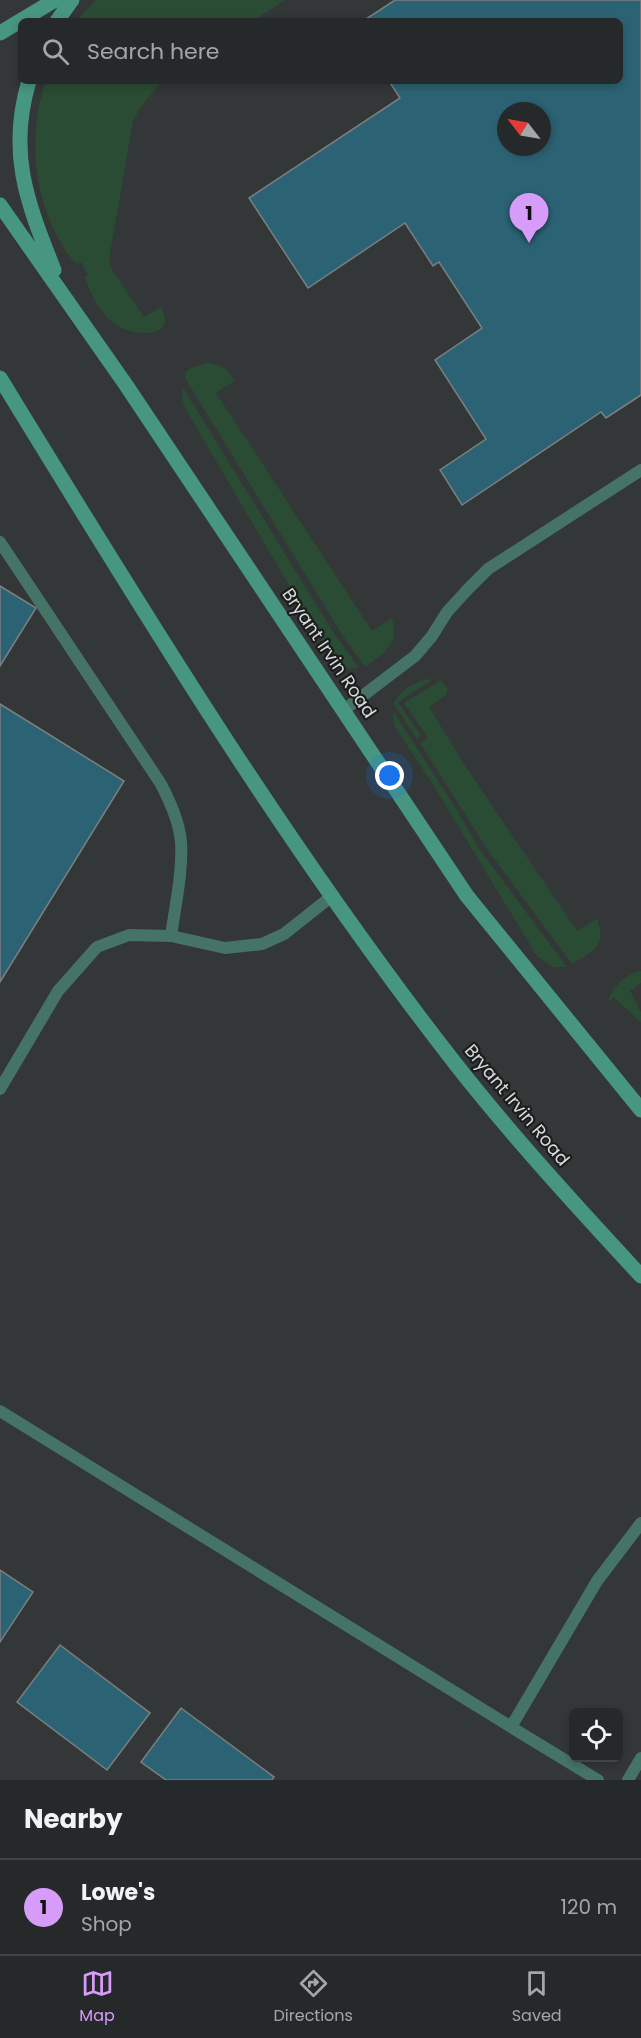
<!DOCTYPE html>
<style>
body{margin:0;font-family:Poppins,sans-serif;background:#323535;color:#f1f3f6}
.controls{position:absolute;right:18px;bottom:18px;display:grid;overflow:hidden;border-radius:9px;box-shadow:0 3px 9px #0003}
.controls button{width:54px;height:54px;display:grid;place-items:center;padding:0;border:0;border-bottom:2px solid #424546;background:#262929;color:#f1f3f6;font:30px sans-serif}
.compass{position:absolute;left:497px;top:102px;width:54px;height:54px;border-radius:50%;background:#262929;box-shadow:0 3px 9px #0003;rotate:301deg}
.you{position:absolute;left:390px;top:776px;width:21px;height:21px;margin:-15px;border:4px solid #fff;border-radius:50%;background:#1a73e8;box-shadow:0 0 0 9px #1a73e833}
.badge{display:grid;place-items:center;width:39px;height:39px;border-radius:50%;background:#d79bf9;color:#111;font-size:20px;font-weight:700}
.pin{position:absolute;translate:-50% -50px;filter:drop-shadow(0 2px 3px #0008)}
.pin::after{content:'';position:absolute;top:32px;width:21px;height:18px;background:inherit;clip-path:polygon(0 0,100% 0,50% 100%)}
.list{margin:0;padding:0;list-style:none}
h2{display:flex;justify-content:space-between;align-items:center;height:78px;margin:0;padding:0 24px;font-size:26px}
h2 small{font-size:20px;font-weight:400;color:#a4a6a8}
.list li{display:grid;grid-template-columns:39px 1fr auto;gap:18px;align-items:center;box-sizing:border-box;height:96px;padding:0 24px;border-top:2px solid #424546}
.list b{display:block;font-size:22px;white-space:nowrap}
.list p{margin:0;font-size:20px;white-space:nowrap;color:#a4a6a8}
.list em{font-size:20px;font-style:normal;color:#a4a6a8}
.icon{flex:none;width:33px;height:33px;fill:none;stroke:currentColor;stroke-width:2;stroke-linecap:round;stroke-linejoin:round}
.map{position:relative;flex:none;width:641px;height:1780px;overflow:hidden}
.search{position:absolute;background:#262929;box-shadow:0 3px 9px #0003;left:18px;right:18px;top:18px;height:66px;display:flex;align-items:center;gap:15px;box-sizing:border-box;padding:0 21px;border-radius:9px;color:#a4a6a8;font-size:22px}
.sheet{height:174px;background:#262929}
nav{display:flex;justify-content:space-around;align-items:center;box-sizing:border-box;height:84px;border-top:2px solid #424546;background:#262929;font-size:16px;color:#a4a6a8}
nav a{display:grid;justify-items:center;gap:3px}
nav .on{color:#d79bf9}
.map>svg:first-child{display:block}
</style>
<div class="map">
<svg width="641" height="1780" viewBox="0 0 641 1780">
<rect width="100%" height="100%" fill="#333737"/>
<!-- green -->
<path fill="#2b4c34" d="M96,0H285L253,21H76Z
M46,81H162L140,108L133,121L109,259L112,270L144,317L161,307C179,342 128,336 112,322C99,311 90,292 85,277L88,275L81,262L77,264C68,256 62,245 56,234C32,187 29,130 46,81Z
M208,363C219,365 230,368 234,381L216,393L372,631L392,618C399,646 385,652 365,667L343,636L185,378V373L191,368Z
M182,386L333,632L359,668L345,669L334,662L185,408L183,402Z
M428,679L432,680L398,702L421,736L417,739L394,704C399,691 414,682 428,679Z
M441,680L448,690L446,695L429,707L466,767L577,931L597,919C607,947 593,951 572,964L487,849L420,743L428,738L404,703Z
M393,711L455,807L480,850L567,967H553L537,956L437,791L395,727Z
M641,971V983L630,991L641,1012V1022L613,997L608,1002C611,988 627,973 641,971Z"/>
<!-- building -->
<path fill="#2c6374" stroke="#7b7f80" stroke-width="1.5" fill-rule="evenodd" d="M395,0H641V395L606,418L601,412L462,505L440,470L486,439L435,360L482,328L439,262L433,266L405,223L308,288L249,198L400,98L389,81H620V21H363ZM506,111H542V147H506Z
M0,586L36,608L0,666Z
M0,704L124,781L0,982Z
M0,1570L33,1592L0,1642Z
M60,1645L150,1713L107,1770L17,1702Z
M181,1708L274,1777L272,1780H166L141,1762Z"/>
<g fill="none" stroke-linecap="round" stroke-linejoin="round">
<!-- lane -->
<path stroke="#457467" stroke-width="12" d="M0,542L161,784C170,802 179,821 181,842C183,871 175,907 171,936
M344,710L415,656L432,636L447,612L469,588L488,569L641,470
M0,1089L58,991L97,947L129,935L171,936L225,948L262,944L284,934L332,896
M0,1411L511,1727L597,1581L641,1523
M511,1727L598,1780
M628,1780L641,1758"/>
<!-- secondary -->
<path stroke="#479682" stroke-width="15" d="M57,21L72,0
M0,33L55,0
M29,81C7,154 28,204 54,270
M0,205L126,385L467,896L641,1110
M0,378C144,613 288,850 458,1067C514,1138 579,1209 641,1276"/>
</g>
<g text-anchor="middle" stroke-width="4.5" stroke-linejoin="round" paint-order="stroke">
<!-- street labels -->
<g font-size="18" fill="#d7dada" stroke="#1c1e1e">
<text transform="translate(329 653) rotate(56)" y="6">Bryant Irvin Road</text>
<text transform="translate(517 1105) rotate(50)" y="6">Bryant Irvin Road</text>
</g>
</g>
</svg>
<div class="controls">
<button><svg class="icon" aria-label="locate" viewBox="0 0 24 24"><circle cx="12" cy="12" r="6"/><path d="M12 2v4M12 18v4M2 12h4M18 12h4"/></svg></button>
</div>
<svg class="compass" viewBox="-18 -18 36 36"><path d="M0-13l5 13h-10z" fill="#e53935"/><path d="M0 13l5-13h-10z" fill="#a4a6a8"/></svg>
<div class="you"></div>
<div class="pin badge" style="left:529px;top:243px">1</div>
<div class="search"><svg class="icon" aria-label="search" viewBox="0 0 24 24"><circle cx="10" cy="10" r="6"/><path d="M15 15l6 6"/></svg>Search here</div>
</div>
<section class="sheet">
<h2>Nearby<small></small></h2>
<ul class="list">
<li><span class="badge">1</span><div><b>Lowe's</b><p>Shop</p></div><em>120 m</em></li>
</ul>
</section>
<nav>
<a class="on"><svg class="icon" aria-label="map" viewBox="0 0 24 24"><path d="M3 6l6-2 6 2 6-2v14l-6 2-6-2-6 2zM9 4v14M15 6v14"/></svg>Map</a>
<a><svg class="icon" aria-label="directions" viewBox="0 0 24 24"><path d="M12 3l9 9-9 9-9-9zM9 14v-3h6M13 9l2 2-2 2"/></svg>Directions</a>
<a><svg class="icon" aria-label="saved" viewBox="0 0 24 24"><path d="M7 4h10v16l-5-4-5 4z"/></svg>Saved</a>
</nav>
